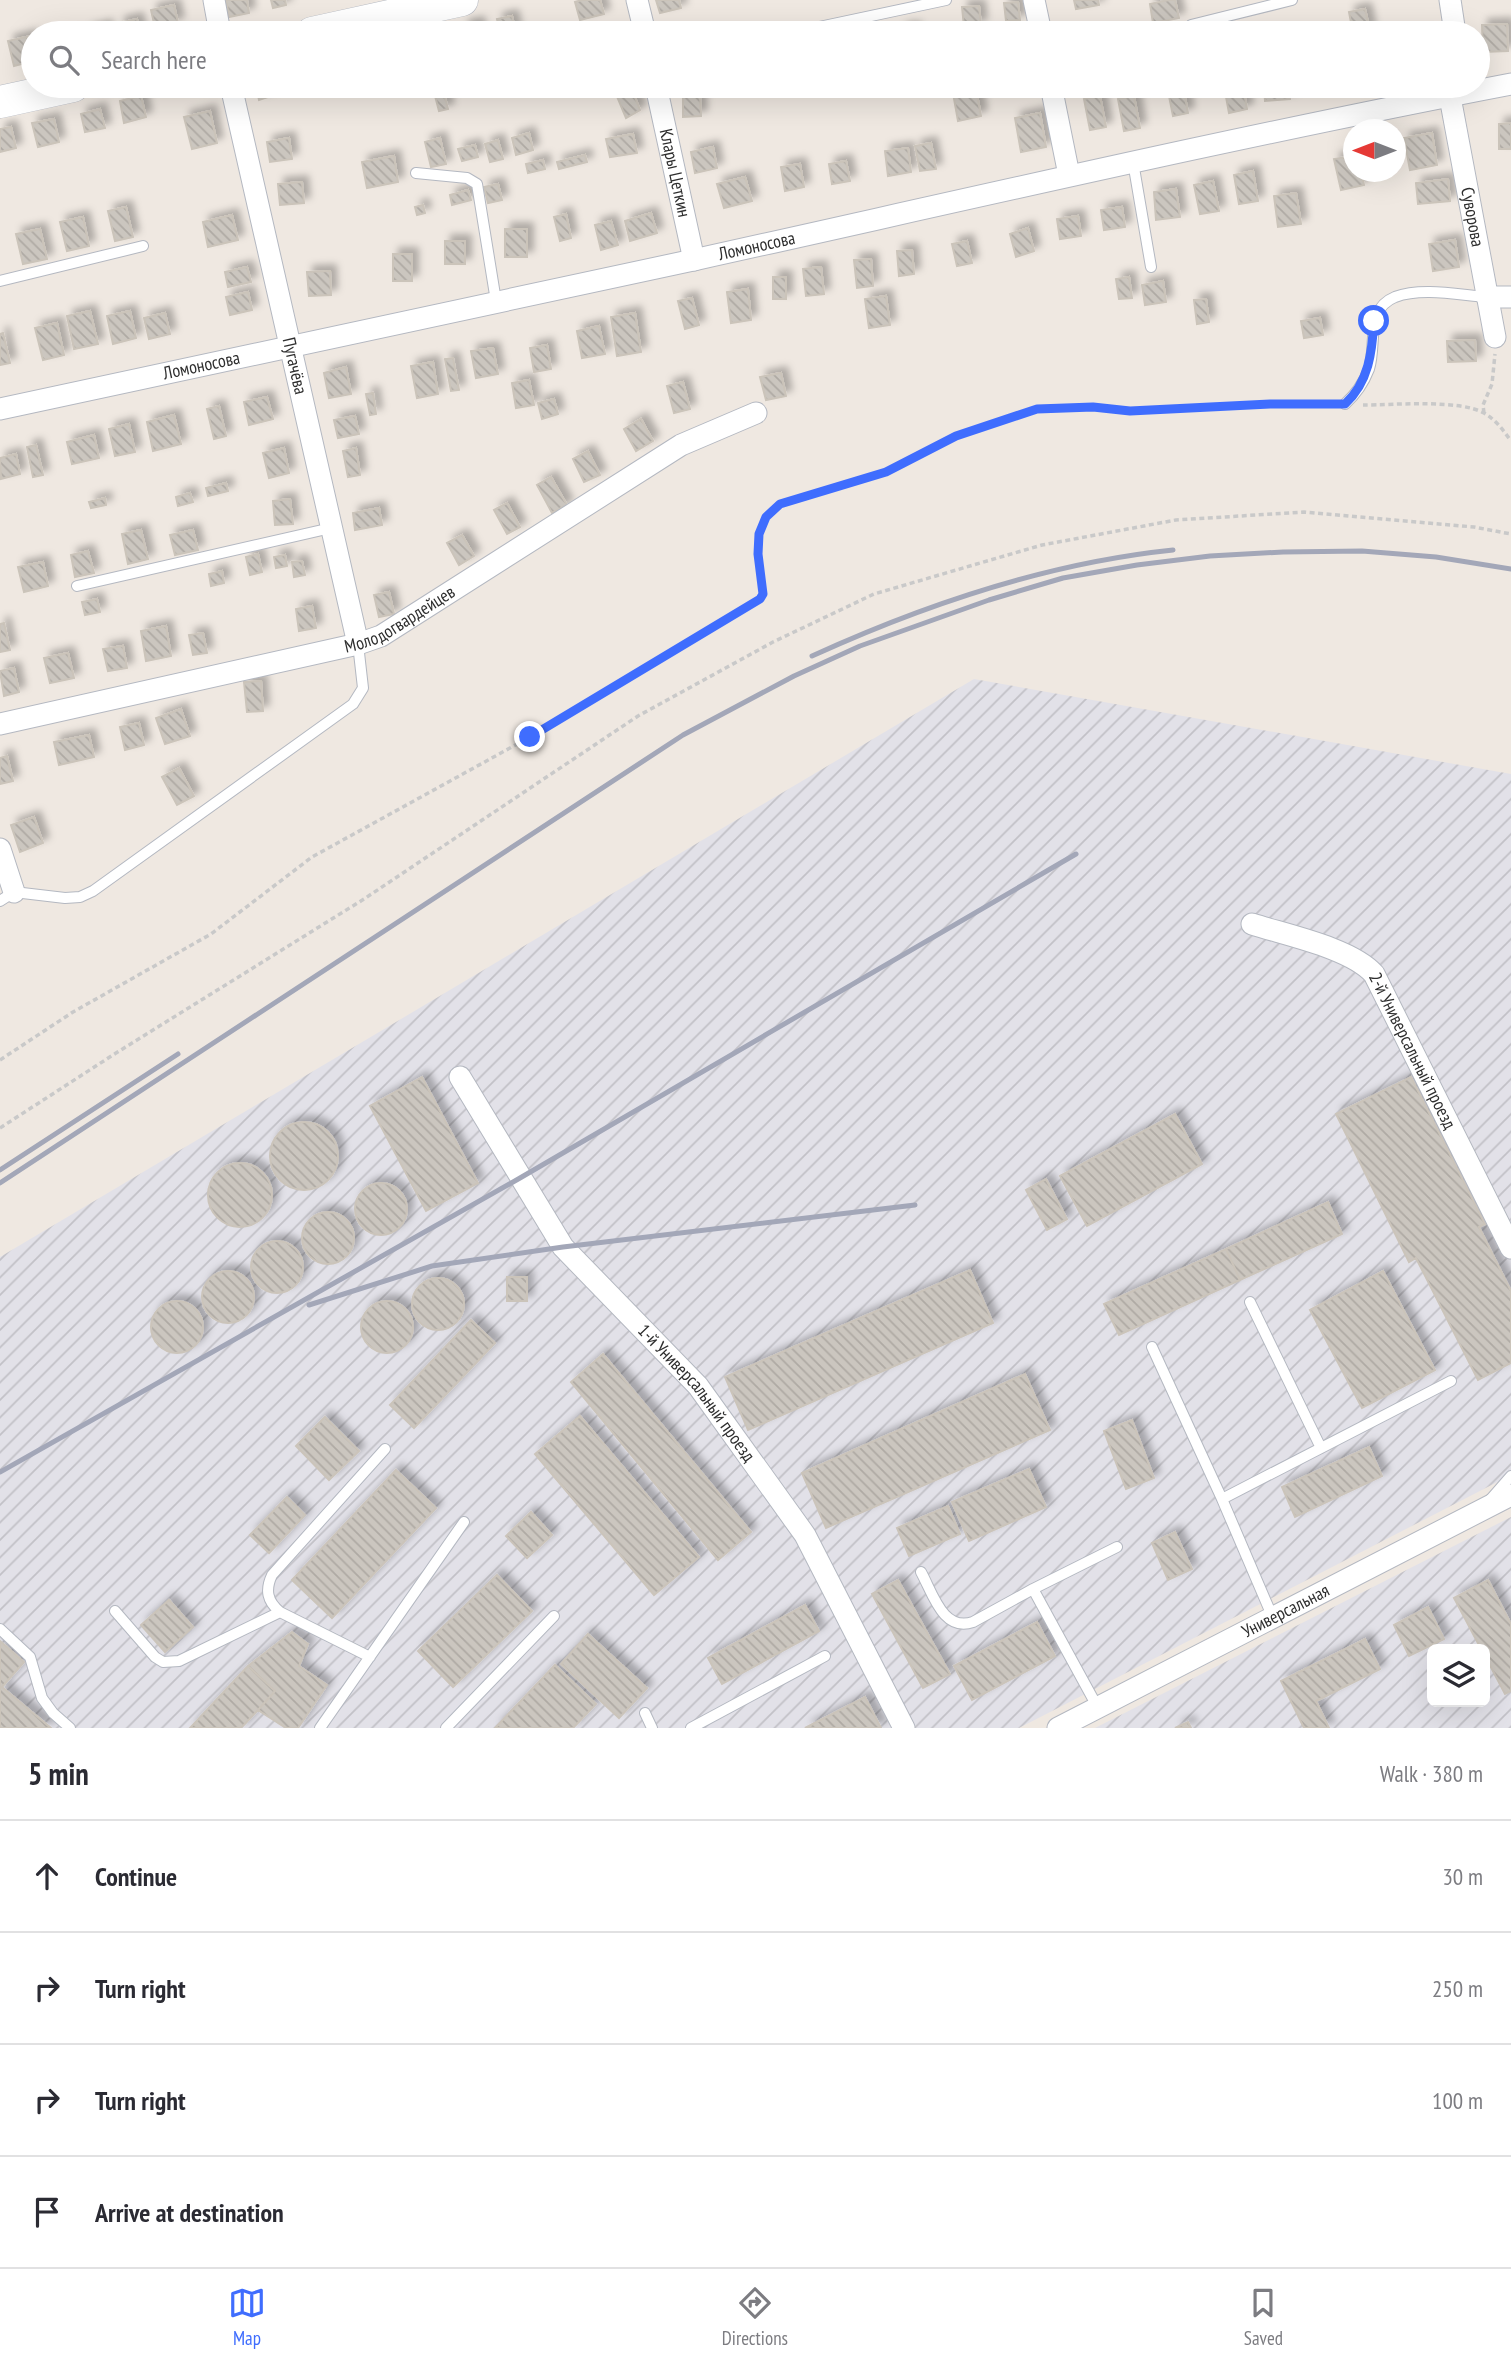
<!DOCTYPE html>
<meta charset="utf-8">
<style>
body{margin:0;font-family:"PT Sans Narrow",sans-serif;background:#f7f7f7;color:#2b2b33}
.controls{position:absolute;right:21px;bottom:21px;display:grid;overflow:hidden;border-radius:10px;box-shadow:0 7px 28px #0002}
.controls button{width:63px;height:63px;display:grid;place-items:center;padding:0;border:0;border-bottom:2px solid #e1e1e2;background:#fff;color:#2b2b33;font:35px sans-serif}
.compass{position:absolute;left:1343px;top:119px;width:63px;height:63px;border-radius:50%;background:#fff;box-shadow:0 7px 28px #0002;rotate:270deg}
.stop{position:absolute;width:21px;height:21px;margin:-16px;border:5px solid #3f6dfe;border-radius:50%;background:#fff}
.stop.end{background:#3f6dfe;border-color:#fff;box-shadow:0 2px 7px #0008}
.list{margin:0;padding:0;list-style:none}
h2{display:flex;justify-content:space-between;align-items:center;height:91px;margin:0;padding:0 28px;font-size:30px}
h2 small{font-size:23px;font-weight:400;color:#7c7c81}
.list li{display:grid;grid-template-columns:46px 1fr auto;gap:21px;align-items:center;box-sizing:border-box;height:112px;padding:0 28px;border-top:2px solid #e1e1e2}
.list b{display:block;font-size:26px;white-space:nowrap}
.list em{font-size:23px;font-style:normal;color:#7c7c81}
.icon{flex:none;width:38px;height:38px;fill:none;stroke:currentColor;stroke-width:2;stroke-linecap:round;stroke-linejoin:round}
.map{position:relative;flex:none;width:1511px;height:1728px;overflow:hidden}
.search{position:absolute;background:#fff;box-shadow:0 7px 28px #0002;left:21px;right:21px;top:21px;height:77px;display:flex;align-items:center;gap:18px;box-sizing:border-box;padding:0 24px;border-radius:38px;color:#7c7c81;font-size:26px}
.sheet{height:539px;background:#fff}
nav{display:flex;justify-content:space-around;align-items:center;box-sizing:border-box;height:98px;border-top:2px solid #e1e1e2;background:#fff;font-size:19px;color:#7c7c81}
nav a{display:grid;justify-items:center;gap:4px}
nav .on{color:#3f6dfe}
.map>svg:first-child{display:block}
</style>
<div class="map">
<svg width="1511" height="1728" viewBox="0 0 1511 1728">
<defs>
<pattern id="industrial-furrows" width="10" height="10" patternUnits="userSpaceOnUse" patternTransform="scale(1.75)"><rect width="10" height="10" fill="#e2e1e8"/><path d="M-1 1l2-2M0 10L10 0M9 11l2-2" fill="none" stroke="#c2c1c7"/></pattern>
<pattern id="building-back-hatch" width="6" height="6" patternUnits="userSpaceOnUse" patternTransform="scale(1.75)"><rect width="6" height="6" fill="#cbc6bf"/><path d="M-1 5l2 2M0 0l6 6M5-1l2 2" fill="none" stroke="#afaaa4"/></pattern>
<filter id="shadow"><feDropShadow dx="6" dy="-6" stdDeviation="3.5" flood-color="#0004"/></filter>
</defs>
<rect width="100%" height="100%" fill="#efe8e1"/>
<!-- industrial -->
<path fill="url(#industrial-furrows)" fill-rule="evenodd" d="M974,679L1511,774V1475L1019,1728H0V1257Z
M1511,1517V1728H1095ZM1432,1649H1485V1702H1432Z"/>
<!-- building -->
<path fill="url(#building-back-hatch)" stroke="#cbc4ba" stroke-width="2" filter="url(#shadow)" d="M226,0H247L249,13L229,17Z
M271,0H285L286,5L273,8Z
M582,0H600L604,14L580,20L575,2Z
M656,0H679L681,8L660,13Z
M1074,0H1098L1099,5L1076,9Z
M1169,0H1175L1179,18L1153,23L1150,4Z
M1018,2L1020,20L1006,21L1004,3Z
M174,5L178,23L155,28L151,10Z
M979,6L981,25L964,27L962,7Z
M1365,9L1370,31L1353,33L1349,12Z
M512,16L516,33H500L497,19Z
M137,19L140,33H121L119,23Z
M478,23L480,33H464L463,26Z
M1507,24L1508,51L1483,52L1482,25Z
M106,26L107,33H87L86,31Z
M915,28V33H902L901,29Z
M31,36L33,61L14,66L8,41Z
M256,86H273L274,95L259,100Z
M286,86H311L312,87L288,93Z
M1167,86H1183L1188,113L1173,116Z
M1224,86H1243L1247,109L1229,113Z
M1264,86H1289L1290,99L1265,101Z
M631,87L640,110L626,118L616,94Z
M976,89L981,116L958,121L953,93Z
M443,90L448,109L439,111L434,92Z
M683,93L700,94L701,116L683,117Z
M141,96L146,117L124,123L120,101Z
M1100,96L1106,127L1090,130L1084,99Z
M1134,96L1140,128L1124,131L1118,99Z
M100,109L105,128L85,132L81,114Z
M210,111L217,143L192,149L184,117Z
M1040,113L1046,147L1021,152L1015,118Z
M54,119L59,142L38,147L32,123Z
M1511,123V149H1499V124Z
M11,127L16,148L0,152V129Z
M529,133L533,150L516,155L512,138Z
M1432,133L1437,165L1410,170L1404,138Z
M633,134L637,153L610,157L606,139Z
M289,138L292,159L270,162L267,142Z
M440,138L446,164L431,167L425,142Z
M498,140L503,159L490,162L485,144Z
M931,143L936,169L920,171L915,146Z
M475,145L478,157L462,161L458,149Z
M713,147L717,168L695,173L691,152Z
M908,148L911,172L888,176L885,151Z
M585,155L587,162L559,169L557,162Z
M394,156L398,182L367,188L362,162Z
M1354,156V172H1361L1364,185L1341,190L1334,159Z
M543,160L545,169L528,173L526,164Z
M846,161L850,181L832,184L829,164Z
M800,164L804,187L785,191L781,167Z
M1253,171L1258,201L1239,204L1234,175Z
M745,177L752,201L724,208L717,184Z
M1448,179L1450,201L1418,204L1416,183Z
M1213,181L1219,211L1200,214L1194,185Z
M302,182L304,203L280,205L278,184Z
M498,184L502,200L488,203L484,187Z
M1176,189L1180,217L1156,220L1154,192Z
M468,190L471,200L452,205L450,195Z
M1296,193L1301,224L1278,227L1274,196Z
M423,205L425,213L417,215L415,207Z
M126,207L133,237L115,241L108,211Z
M1122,207L1125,227L1104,230L1101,210Z
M651,213L657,233L630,241L625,221Z
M566,214L571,238L560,241L554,217Z
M232,215L238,240L208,247L203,222Z
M1078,216L1081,236L1060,239L1057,219Z
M83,217L89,246L67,251L60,222Z
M611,221L618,245L601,250L595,225Z
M1028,228L1034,251L1016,257L1010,234Z
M40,229L47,259L23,264L16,234Z
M505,229H527V257H505Z
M1455,240L1459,267L1433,271L1429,244Z
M445,241H465V264H445Z
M967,241L972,263L957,266L952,244Z
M912,250L914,274L899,276L897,251Z
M393,254H412V281H393Z
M871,259L873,286L857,288L854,260Z
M247,267L251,282L228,287L225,272Z
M821,267L824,294L806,296L803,269Z
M330,271L331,295L309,296L307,272Z
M773,277H786V299H773Z
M1129,277L1132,298L1119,299L1116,279Z
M1163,281L1166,302L1145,305L1142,285Z
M748,289L751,320L731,323L727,292Z
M248,292L252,310L230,315L226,297Z
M886,296L890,325L869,328L865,299Z
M692,298L699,325L685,329L678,301Z
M1206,299L1209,322L1197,324L1194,300Z
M90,311L98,344L74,349L67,316Z
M130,311L136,338L113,344L107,316Z
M165,313L170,334L149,339L144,318Z
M635,313L641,352L617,356L611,317Z
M1320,318L1323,335L1304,338L1301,321Z
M57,323L64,355L43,360L35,328Z
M599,326L605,354L582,358L577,331Z
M3,333L10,363L0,365V334Z
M1475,340L1476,361L1448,362L1447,341Z
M547,345L551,369L534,372L530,348Z
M493,348L498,374L476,378L471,351Z
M453,358L459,390L451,391L445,359Z
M433,362L438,394L417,398L411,366Z
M346,367L351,394L329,398L324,373Z
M781,373L786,396L766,400L760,377Z
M529,380L534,405L516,408L512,383Z
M683,382L690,409L674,413L667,386Z
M373,393L376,414L370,415L366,394Z
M267,397L273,419L249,425L244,402Z
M554,399L558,414L542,419L538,403Z
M219,406L226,436L214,439L207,409Z
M174,415L181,444L153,451L147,422Z
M355,416L359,434L338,438L334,420Z
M641,419L653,441L636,451L624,429Z
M129,424L135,452L115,456L109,429Z
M94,435L99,458L72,464L67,442Z
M36,445L43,475L33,477L27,447Z
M284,448L289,473L269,478L263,453Z
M356,448L360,475L348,477L343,451Z
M588,451L600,475L584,482L573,459Z
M16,454L20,474L1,479L0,458Z
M551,477L567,505L552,513L537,485Z
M226,483L228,491L208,496L206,488Z
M190,493L193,502L178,506L176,497Z
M105,498L106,505L91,508L89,502Z
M290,499L293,524L275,525L273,501Z
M507,503L520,527L507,534L494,510Z
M379,508L382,525L355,530L353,513Z
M141,530L148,559L128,564L122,534Z
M193,530L198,550L175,555L170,535Z
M462,535L474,556L459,565L447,543Z
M88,551L94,573L75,577L71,555Z
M258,554L262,572L250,575L246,557Z
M285,555L287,566L276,568L274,557Z
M302,561L305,575L294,577L292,562Z
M43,562L48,586L24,592L18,567Z
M222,571L224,583L211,586L209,574Z
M389,592L394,614L379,617L374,595Z
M97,599L100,612L85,615L82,602Z
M312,606L316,628L299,631L296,609Z
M4,623L10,650L0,652V624Z
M166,626L171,656L146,661L141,631Z
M203,633L207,653L193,655L189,635Z
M123,646L127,668L108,671L103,649Z
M68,653L74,678L50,683L44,658Z
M14,668L19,692L4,696L0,671Z
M261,681L263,711L247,712L244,682Z
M181,709L190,736L165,744L156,718Z
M139,723L144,745L125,750L120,727Z
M89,735L94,757L59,765L54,742Z
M7,756L13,781L0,784V758Z
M179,768L194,796L177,805L162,777Z
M34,817L43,843L20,852L11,825Z
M422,1077L478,1183L426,1211L370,1106Z
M1411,1077L1485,1224L1479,1227L1511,1291V1363L1478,1380L1416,1258L1409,1262L1336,1114Z
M1175,1114L1202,1164L1087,1226L1060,1176Z
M270 1156a34 34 0 1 1 68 0a34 34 0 1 1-68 0Z
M208 1195a32 32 0 1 1 64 0a32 32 0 1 1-64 0Z
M1046,1179L1067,1219L1047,1230L1026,1190Z
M355 1209a26 26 0 1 1 52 0a26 26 0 1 1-52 0Z
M1328,1202L1342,1234L1240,1280L1226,1249Z
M302 1238a26 26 0 1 1 52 0a26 26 0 1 1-52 0Z
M251 1267a26 26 0 1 1 52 0a26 26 0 1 1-52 0Z
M1226,1249L1240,1280L1119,1335L1104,1304Z
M970,1270L993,1323L748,1430L725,1377Z
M202 1297a26 26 0 1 1 52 0a26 26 0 1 1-52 0Z
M1383,1271L1435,1370L1362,1408L1310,1310Z
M507,1277H527V1301H507Z
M412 1304a26 26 0 1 1 52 0a26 26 0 1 1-52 0Z
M361 1327a26 26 0 1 1 52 0a26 26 0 1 1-52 0Z
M151 1327a26 26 0 1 1 52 0a26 26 0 1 1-52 0Z
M471,1320L495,1343L414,1428L390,1405Z
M603,1354L751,1532L718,1560L571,1382Z
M1025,1374L1050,1430L826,1528L802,1473Z
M580,1416L699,1557L654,1595L535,1454Z
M325,1417L359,1451L329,1480L296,1446Z
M1132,1420L1154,1478L1126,1489L1104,1431Z
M1369,1447L1382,1476L1295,1517L1282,1487Z
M1029,1469L1046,1507L969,1541L952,1502Z
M396,1470L436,1508L332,1618L292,1580Z
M287,1497L305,1515L269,1553L250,1535Z
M948,1506L960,1534L909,1556L897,1528Z
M531,1512L552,1535L527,1558L506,1536Z
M1175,1532L1192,1569L1168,1580L1152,1543Z
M497,1575L532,1611L453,1687L418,1651Z
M898,1580L950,1674L923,1688L872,1594Z
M1488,1580L1511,1624V1691L1505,1694L1485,1656V1649H1481L1454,1598Z
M169,1600L193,1627L165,1652L141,1625Z
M805,1605L819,1631L722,1684L708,1658Z
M1428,1607L1444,1639L1409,1656L1394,1625Z
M1037,1622L1055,1656L972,1700L954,1666Z
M292,1632L308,1644L299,1666L327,1685L298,1728H286L258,1710L275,1691L248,1666Z
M588,1634L647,1688L619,1718L561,1664Z
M1365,1639L1380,1669L1316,1701L1329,1728H1304L1281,1681Z
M0,1641L24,1662L2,1687L51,1728H0Z
M555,1665L596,1704L573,1728H495Z
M248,1666L275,1691L258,1710L241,1728H190Z
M865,1697L881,1728H805Z
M1188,1722L1191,1728H1175Z"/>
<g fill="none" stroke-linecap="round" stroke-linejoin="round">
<!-- service casing -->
<g stroke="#b4b8c1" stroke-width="12">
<path id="service" d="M1191,25L1292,0
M791,33L946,0
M1133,162L1151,267
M416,173L467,178L477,184L496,301
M0,281L143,246
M1345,404C1355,395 1364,382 1369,369C1377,344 1365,309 1395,297C1422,287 1459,295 1487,297
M77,586L331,528
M0,901L14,892L65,898L80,897L93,891L353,704L363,688L358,644
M1250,1302L1321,1448
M1152,1347L1222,1499L1451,1381
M1222,1499L1273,1618
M1490,1500L1511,1476
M921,1572C933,1594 943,1632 973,1622L1033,1589L1098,1708
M1033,1589L1117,1547
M115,1611L155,1657L163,1662L179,1661L280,1612L370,1657
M280,1612C267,1601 265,1590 272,1575L385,1449
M0,1629L30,1657L42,1698L53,1713L70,1728
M645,1713L652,1728
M320,1728L464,1522
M446,1728L554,1616
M691,1728L825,1656"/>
</g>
<!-- minor casing -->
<g stroke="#b4b8c1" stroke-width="23">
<g id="minor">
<path d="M214,0L220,33"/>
<path d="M637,0L645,33"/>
<path d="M1034,0L1041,33"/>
<path d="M1450,0L1455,33"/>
<path id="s1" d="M231,86L358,644"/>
<path id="s2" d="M656,86L694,260"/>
<path d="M1051,86L1069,175"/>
<path id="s3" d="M1450,97L1495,337"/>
<path d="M1487,297H1511"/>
<path id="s4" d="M0,409C233,358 466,310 698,259C969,199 1239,136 1511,84"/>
<path id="s5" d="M0,724L358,644L381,636L681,445L756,413"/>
<path d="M0,849L14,892"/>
<path id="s6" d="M1252,924C1286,935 1351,948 1374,974L1511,1248"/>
<path id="s7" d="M460,1077L563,1247L698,1386L805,1535L904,1728"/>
<path id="s8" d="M1058,1728L1511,1495"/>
</g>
</g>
<!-- secondary casing -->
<g stroke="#b4b8c1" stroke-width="33">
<path id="secondary" d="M312,33L462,0
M0,102L73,86"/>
</g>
<!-- path -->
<path stroke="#c9c9c9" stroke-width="3.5" stroke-dasharray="5 3.5" stroke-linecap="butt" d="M1363,405C1394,405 1459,399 1484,413C1496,420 1503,430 1511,441
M1484,413L1483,405L1492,384L1495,354
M0,1060L73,1012L211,934L312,857L530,737L760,599L763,594L758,554L759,534L766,517L780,504L886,472L955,436L1037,409L1093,407L1130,411L1270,404H1331
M0,1128L116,1053L364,899L638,716L773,642L874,594L1042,545L1176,520L1304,512L1474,527L1511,534"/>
<!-- service -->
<use href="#service" stroke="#fff" stroke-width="10"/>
<!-- minor -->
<use href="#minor" stroke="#fff" stroke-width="21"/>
<!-- secondary -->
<use href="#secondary" stroke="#fff" stroke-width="32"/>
<!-- rail -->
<path stroke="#a3a7b8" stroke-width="5" d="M812,656C926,604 1047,563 1173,550
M0,1170L178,1054
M0,1183L683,735L794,676L860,646L989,600L1063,578L1137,565L1210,556L1283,552L1362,551L1436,557L1511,569
M309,1305L432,1266L563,1247L915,1205
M0,1472L520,1178L1076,854"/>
</g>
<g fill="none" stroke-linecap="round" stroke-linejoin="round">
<!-- route -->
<path stroke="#3f6dfe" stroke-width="9" d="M530,737L760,599L763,594L758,554L759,534L766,517L780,504L886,472L956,436L1037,409L1093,407L1130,411L1270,404H1345C1369,382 1372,352 1374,321"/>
</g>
<g text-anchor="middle" stroke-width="5" stroke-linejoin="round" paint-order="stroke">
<!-- street labels -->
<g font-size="18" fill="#2e2e2e" stroke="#fff">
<text dy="6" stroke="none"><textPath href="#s2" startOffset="89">Клары Цеткин</textPath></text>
<text dy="6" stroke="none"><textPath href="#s3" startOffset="122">Суворова</textPath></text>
<text dy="6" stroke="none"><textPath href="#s4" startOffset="774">Ломоносова</textPath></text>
<text dy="6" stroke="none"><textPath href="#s4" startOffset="206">Ломоносова</textPath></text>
<text dy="6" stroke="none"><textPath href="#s1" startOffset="287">Пугачёва</textPath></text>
<text dy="6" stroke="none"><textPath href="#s5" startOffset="415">Молодогвардейцев</textPath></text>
<text dy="6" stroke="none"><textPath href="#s6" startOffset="219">2-й Универсальный проезд</textPath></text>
<text dy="6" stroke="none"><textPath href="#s7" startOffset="397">1-й Универсальный проезд</textPath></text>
<text dy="6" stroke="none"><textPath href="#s8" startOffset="256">Универсальная</textPath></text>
</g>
</g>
</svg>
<div class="controls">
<button><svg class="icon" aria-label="layers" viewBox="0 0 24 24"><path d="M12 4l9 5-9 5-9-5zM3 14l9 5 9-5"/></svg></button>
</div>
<svg class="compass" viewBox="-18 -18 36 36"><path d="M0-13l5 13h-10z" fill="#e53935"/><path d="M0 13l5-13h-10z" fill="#7c7c81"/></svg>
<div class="stop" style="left:1374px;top:321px"></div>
<div class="stop end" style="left:530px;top:737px"></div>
<div class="search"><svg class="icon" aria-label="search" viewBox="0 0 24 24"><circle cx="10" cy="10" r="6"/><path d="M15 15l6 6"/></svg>Search here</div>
</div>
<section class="sheet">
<h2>5 min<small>Walk · 380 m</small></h2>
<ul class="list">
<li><svg class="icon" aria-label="ahead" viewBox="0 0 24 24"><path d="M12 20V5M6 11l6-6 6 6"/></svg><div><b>Continue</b></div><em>30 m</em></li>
<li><svg class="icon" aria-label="right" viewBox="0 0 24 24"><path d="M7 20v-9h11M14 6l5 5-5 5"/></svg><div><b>Turn right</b></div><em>250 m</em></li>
<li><svg class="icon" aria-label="right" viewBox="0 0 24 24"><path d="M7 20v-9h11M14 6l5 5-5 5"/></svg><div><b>Turn right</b></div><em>100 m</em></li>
<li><svg class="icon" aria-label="arrive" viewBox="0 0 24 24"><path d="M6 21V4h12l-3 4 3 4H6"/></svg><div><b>Arrive at destination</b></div></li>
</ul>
</section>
<nav>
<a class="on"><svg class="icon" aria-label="map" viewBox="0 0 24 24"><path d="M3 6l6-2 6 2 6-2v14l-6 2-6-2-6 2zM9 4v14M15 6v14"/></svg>Map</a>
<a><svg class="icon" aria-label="directions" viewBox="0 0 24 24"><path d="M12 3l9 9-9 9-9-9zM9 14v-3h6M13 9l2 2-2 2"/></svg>Directions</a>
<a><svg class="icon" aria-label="saved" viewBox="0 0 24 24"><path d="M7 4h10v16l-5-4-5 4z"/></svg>Saved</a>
</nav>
